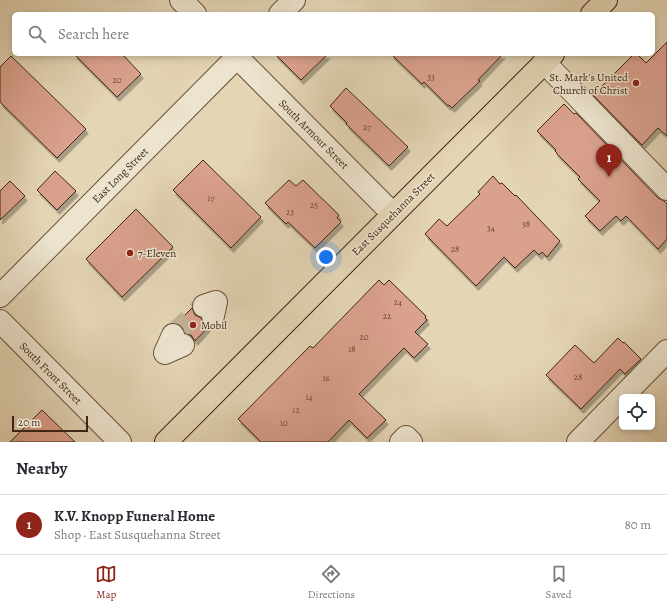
<!DOCTYPE html>
<meta charset="utf-8">
<style>
body{margin:0;font-family:Alegreya,serif;background:#f2f2f3;color:#2b2b33}
.controls{position:absolute;right:12px;bottom:12px;display:grid;overflow:hidden;border-radius:6px;box-shadow:0 2px 6px #0003}
.controls button{width:36px;height:36px;display:grid;place-items:center;padding:0;border:0;border-bottom:1px solid #e1e1e2;background:#fff;color:#2b2b33;font:20px sans-serif}
.scale{position:absolute;left:12px;bottom:10px;width:76px;box-sizing:border-box;padding-left:4px;border:2px solid #402613;border-top:0;font-size:11px;line-height:14px;white-space:nowrap;color:#402613;-webkit-text-stroke:3px #ede4cf;paint-order:stroke}
.you{position:absolute;left:326px;top:257px;width:14px;height:14px;margin:-10px;border:3px solid #fff;border-radius:50%;background:#1a73e8;box-shadow:0 0 0 6px #1a73e833}
.badge{display:grid;place-items:center;width:26px;height:26px;border-radius:50%;background:#8f2418;color:#fff;font-size:13px;font-weight:700}
.pin{position:absolute;translate:-50% -33px;filter:drop-shadow(0 1px 2px #0008)}
.pin::after{content:'';position:absolute;top:21px;width:14px;height:12px;background:inherit;clip-path:polygon(0 0,100% 0,50% 100%)}
.list{margin:0;padding:0;list-style:none}
h2{display:flex;justify-content:space-between;align-items:center;height:52px;margin:0;padding:0 16px;font-size:17px}
h2 small{font-size:13px;font-weight:400;color:#7c7c81}
.list li{display:grid;grid-template-columns:26px 1fr auto;gap:12px;align-items:center;box-sizing:border-box;height:60px;padding:0 16px;border-top:1px solid #e1e1e2}
.list b{display:block;font-size:15px;white-space:nowrap}
.list p{margin:0;font-size:13px;white-space:nowrap;color:#7c7c81}
.list em{font-size:13px;font-style:normal;color:#7c7c81}
.icon{flex:none;width:22px;height:22px;fill:none;stroke:currentColor;stroke-width:2;stroke-linecap:round;stroke-linejoin:round}
.map{position:relative;flex:none;width:667px;height:442px;overflow:hidden}
.search{position:absolute;background:#fff;box-shadow:0 2px 6px #0003;left:12px;right:12px;top:12px;height:44px;display:flex;align-items:center;gap:10px;box-sizing:border-box;padding:0 14px;border-radius:6px;color:#7c7c81;font-size:15px}
.sheet{height:112px;background:#fff}
nav{display:flex;justify-content:space-around;align-items:center;box-sizing:border-box;height:56px;border-top:1px solid #e1e1e2;background:#fff;font-size:11px;color:#7c7c81}
nav a{display:grid;justify-items:center;gap:2px}
nav .on{color:#8f2418}
.map>svg:first-child{display:block}
</style>
<div class="map">
<svg width="667" height="442" viewBox="0 0 667 442">
<defs>
<filter id="shadow"><feDropShadow dx="2.5" dy="4.5" stdDeviation="0" flood-color="#0004"/></filter>
</defs>
<rect width="100%" height="100%" fill="#e4d5b5"/>
<filter id="stains"><feTurbulence type="fractalNoise" baseFrequency=".005" numOctaves="4"/><feColorMatrix values="0 0 0 0 .2 0 0 0 0 .09 0 0 0 0 .02 0 0 0 .5 -.17"/></filter>
<radialGradient id="worn" r=".72"><stop offset=".6" stop-color="#630" stop-opacity="0"/><stop offset="1" stop-color="#630" stop-opacity=".3"/></radialGradient>
<!-- building -->
<path fill="#daa18d" stroke="#402613" filter="url(#shadow)" d="M667,42V136L658,128L642,145L593,95L634,54H637L646,63Z
M74,54H122L141,74L117,97Z
M275,54H328L301,80Z
M391,54H503L478,80L480,81L452,108L449,105L448,106L424,82L422,84Z
M11,56L86,129L57,158L0,102V67Z
M346,88L408,147L389,166L346,124L347,123L330,106Z
M564,104L574,114L576,113L658,198L664,201L667,204V239L658,249L626,216L621,221L616,216L600,231L585,216L600,201L578,179L580,177L557,154V153L555,151L556,150L537,131Z
M203,160L261,217L231,248L173,190Z
M55,171L76,191L57,210L37,190Z
M493,176L500,184L502,183L515,196L516,195L560,241L547,257L542,252L539,255L534,250L515,268L504,257L476,286L425,234L439,219L447,226L480,194L478,192Z
M289,180L296,186L303,180L339,215L337,218L341,222L315,248L288,222L286,224L265,203Z
M10,181L25,196L0,220V191Z
M136,209L173,247L122,297L86,259Z
M379,280L384,285L389,280L426,316L425,318L427,320L415,332L428,344L414,358L404,348L359,394L386,420L367,438L349,420L328,442H261L238,419L310,346L313,348Z
M192,308L195,315L201,318L204,325L208,327L195,341L191,335L185,333L183,327L177,323Z
M618,338L623,343L624,342L641,359L625,374L620,369L581,409L546,375L575,345L594,363Z
M42,410L75,442H10Z"/>
<g fill="none" stroke-linecap="round" stroke-linejoin="round">
<!-- minor-tunnel -->
<path stroke="#c3b295" stroke-width="22" stroke-dasharray="22 11" stroke-linecap="butt" d="M173,335L204,306"/>
<!-- minor casing -->
<g stroke="#69523c" stroke-width="24">
<path id="minor" d="M181,0L195,14
M280,14L294,0
M234,54L393,214
M544,62L667,189
M0,296L240,54
M204,306L216,302L213,316
M0,321L120,442
M173,335L165,353L183,345
M401,442L406,437L411,442
M578,442L667,351"/>
</g>
<!-- major casing -->
<g stroke="#402613" stroke-width="24">
<path id="major" d="M592,14L606,0
M166,442L553,54"/>
</g>
<!-- minor -->
<use href="#minor" stroke="#ede4cf" stroke-width="22"/>
<!-- major -->
<use href="#major" stroke="#e4d5b5" stroke-width="22"/>
</g>
<!-- markers -->
<g fill="#8f2418" stroke="#ede4cf" stroke-width="1.5">
<circle cx="636" cy="83" r="4"/>
<circle cx="130" cy="253" r="4"/>
<circle cx="193" cy="325" r="4"/>
</g>
<g text-anchor="middle" stroke-width="3" stroke-linejoin="round" paint-order="stroke">
<!-- number labels -->
<g font-size="9" fill="#664532">
<text x="431" y="80">33</text>
<text x="117" y="83">20</text>
<text x="367" y="130">27</text>
<text x="211" y="201">17</text>
<text x="314" y="208">25</text>
<text x="290" y="215">23</text>
<text x="526" y="227">38</text>
<text x="491" y="231">34</text>
<text x="455" y="252">28</text>
<text x="398" y="305">24</text>
<text x="387" y="319">22</text>
<text x="364" y="340">20</text>
<text x="352" y="352">18</text>
<text x="578" y="380">28</text>
<text x="326" y="381">16</text>
<text x="309" y="400">14</text>
<text x="296" y="413">12</text>
<text x="284" y="426">10</text>
</g>
<!-- poi labels -->
<g font-size="11" fill="#402613" stroke="#ede4cf" text-anchor="start">
<text x="628" y="81" text-anchor="end">St. Mark's United<tspan x="628" dy="13">Church of Christ</tspan></text>
<text x="138" y="257">7-Eleven</text>
<text x="201" y="329">Mobil</text>
</g>
<!-- street labels -->
<g font-size="11" fill="#402613" stroke="#ede4cf">
<text transform="translate(314 134) rotate(45)" y="4">South Armour Street</text>
<text transform="translate(120 175) rotate(-45)" y="4">East Long Street</text>
<text transform="translate(393 214) rotate(-45)" y="4">East Susquehanna Street</text>
<text transform="translate(51 373) rotate(45)" y="4">South Front Street</text>
</g>
</g>
<rect width="100%" height="100%" filter="url(#stains)"/>
<rect width="100%" height="100%" fill="url(#worn)"/>
</svg>
<div class="controls">
<button><svg class="icon" aria-label="locate" viewBox="0 0 24 24"><circle cx="12" cy="12" r="6"/><path d="M12 2v4M12 18v4M2 12h4M18 12h4"/></svg></button>
</div>
<div class="scale">20 m</div>
<div class="you"></div>
<div class="pin badge" style="left:609px;top:177px">1</div>
<div class="search"><svg class="icon" aria-label="search" viewBox="0 0 24 24"><circle cx="10" cy="10" r="6"/><path d="M15 15l6 6"/></svg>Search here</div>
</div>
<section class="sheet">
<h2>Nearby<small></small></h2>
<ul class="list">
<li><span class="badge">1</span><div><b>K.V. Knopp Funeral Home</b><p>Shop · East Susquehanna Street</p></div><em>80 m</em></li>
</ul>
</section>
<nav>
<a class="on"><svg class="icon" aria-label="map" viewBox="0 0 24 24"><path d="M3 6l6-2 6 2 6-2v14l-6 2-6-2-6 2zM9 4v14M15 6v14"/></svg>Map</a>
<a><svg class="icon" aria-label="directions" viewBox="0 0 24 24"><path d="M12 3l9 9-9 9-9-9zM9 14v-3h6M13 9l2 2-2 2"/></svg>Directions</a>
<a><svg class="icon" aria-label="saved" viewBox="0 0 24 24"><path d="M7 4h10v16l-5-4-5 4z"/></svg>Saved</a>
</nav>
